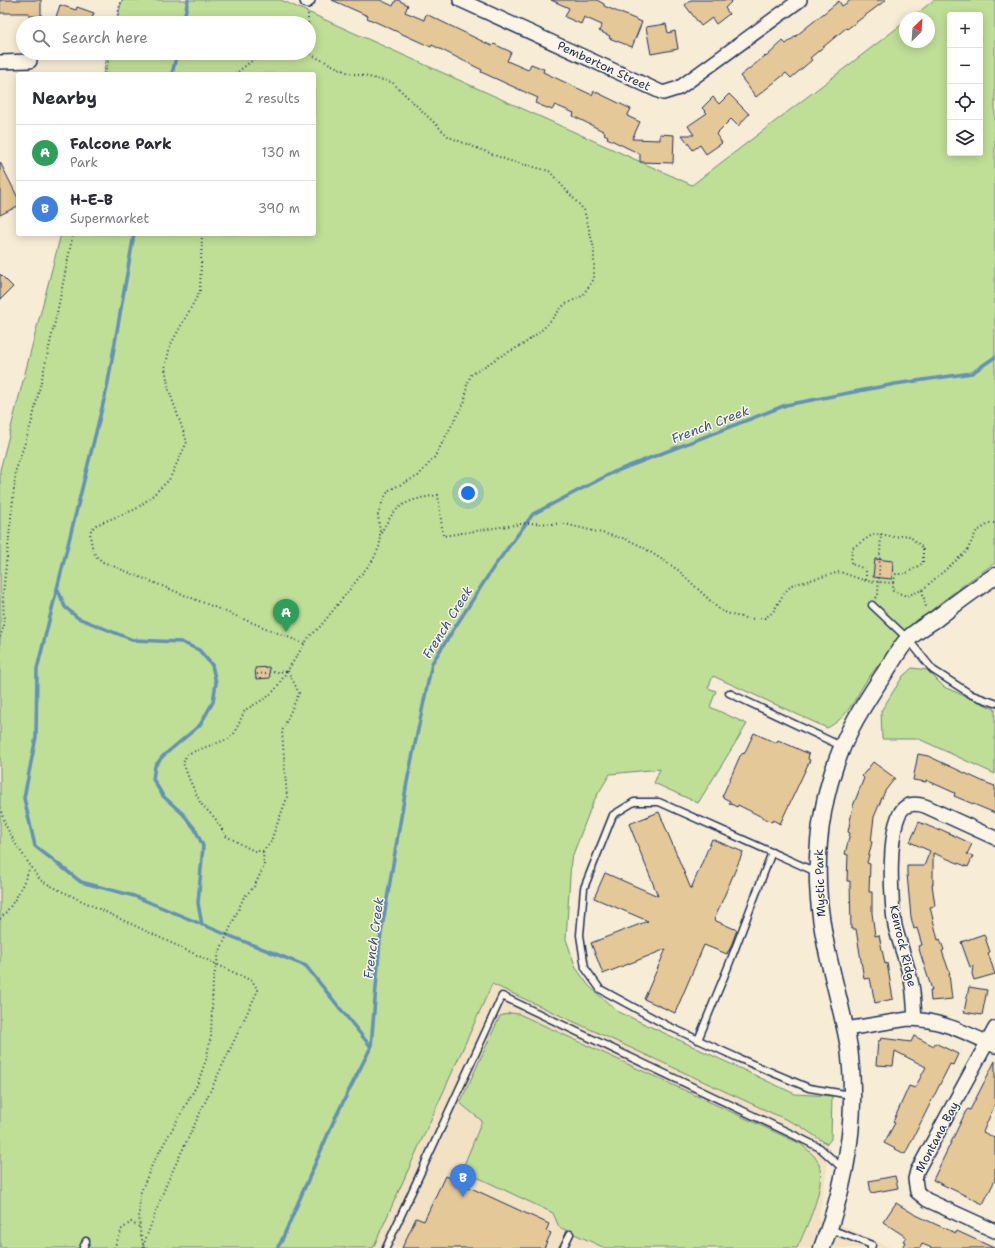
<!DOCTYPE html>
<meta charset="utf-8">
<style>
body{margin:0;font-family:"Shantell Sans",sans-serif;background:#f7f7f7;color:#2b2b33}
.controls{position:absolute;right:12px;top:12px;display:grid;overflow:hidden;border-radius:4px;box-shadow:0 2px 10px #0003}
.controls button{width:36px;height:36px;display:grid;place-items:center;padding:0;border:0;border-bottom:1px solid #e1e1e2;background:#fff;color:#2b2b33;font:20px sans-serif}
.compass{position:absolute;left:899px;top:12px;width:36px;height:36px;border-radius:50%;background:#fff;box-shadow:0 2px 10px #0003;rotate:25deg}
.you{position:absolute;left:468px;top:493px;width:14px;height:14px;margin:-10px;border:3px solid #fff;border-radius:50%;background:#1a73e8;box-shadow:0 0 0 6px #1a73e833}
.badge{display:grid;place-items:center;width:26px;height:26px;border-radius:50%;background:#b45309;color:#fff;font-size:13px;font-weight:700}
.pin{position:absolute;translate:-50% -33px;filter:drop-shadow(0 1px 2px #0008)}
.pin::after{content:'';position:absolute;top:21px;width:14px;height:12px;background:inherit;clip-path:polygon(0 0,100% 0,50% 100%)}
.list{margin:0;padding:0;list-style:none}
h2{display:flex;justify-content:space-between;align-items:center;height:52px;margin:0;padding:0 16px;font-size:17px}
h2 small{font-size:13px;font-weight:400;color:#7c7c81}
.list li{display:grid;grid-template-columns:26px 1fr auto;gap:12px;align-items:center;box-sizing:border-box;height:56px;padding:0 16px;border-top:1px solid #e1e1e2}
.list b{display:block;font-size:15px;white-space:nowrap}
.list p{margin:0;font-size:13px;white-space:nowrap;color:#7c7c81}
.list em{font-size:13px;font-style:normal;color:#7c7c81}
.icon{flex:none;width:22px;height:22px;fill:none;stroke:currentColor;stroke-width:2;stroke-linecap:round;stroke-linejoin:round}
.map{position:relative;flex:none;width:995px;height:1248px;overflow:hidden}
.search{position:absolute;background:#fff;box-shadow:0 2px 10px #0003;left:16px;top:16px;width:300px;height:44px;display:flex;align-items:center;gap:10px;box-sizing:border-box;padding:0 14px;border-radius:22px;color:#7c7c81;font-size:15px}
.panel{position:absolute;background:#fff;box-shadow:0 2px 10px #0003;left:16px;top:72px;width:300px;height:164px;border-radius:4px}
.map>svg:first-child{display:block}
</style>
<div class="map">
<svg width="995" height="1248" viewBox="0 0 995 1248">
<rect width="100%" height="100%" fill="#f7ecd6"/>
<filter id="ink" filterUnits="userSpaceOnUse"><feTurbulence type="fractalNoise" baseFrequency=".025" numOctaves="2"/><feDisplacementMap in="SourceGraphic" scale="8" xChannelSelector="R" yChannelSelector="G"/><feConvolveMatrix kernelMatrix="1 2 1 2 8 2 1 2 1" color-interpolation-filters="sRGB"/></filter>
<g filter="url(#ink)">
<!-- built -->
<path fill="#f2e1c3" d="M491,984L800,1126L827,1144V1170L818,1219L839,1224L891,1248H373Z"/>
<!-- green -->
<path fill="#bfde96" stroke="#6d867a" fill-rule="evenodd" d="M122,0H281L692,185L905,22V42H929V18H911L934,0H995V563C955,590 922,615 890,651C882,660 874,670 867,680C854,699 849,717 827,728L713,676L708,688L716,691L710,707L747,724L698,803L654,783L660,769L610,774L593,802L571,860L566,939L576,968L589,986L617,1011L795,1094L832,1096L831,1139L827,1144L800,1126L492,984L373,1248H0V470L61,234H314V74H103L108,53H309V23H116ZM950,15H980V153H950Z
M912,668L927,670L944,687L995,709V774L919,739H882L881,711L903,676Z
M511,1013L519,1014L801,1144C806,1149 815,1155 818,1162C828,1182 806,1229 797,1248H605L559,1227L553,1213L462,1170L482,1121L460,1103L500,1016Z"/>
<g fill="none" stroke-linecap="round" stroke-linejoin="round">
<!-- stream -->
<path stroke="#6391b8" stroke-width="3.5" d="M183,23L188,0
M172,74L177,53
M134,234L107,388L37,669L36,737L24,798L35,846L81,882L134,896L225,934L306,966L371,1047
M58,590L65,607L78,618L133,640L181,642L199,650L212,665L216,683L213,702L200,725L163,756L155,766L153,779L163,796L183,814L195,829L203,846L198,903L202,925
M277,1248L281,1242L335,1118L371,1047L380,940L407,782L432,663L493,568L533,514L614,472L786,405L895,384L972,373L995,357"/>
</g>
<!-- building -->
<path fill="#e5c898" stroke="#1b2f5e" d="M0,0H41V16H29V13H0Z
M332,0H380L393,6L396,0H398L408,5L405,12L424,20L426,14L492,46L494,44L511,52L507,61L528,70L531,64L544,69L543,72L592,95L594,91L631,109L627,116L640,122L632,139L660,140V134L674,135L673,163L640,162V154L607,138L608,136L604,134L605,132L573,116L574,113L555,105L552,110L535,103L538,98L481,72L482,70L432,45L431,47L367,18L368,16Z
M551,0H597L604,4V6L642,22L632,47L609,38L610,36L599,31L602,25L584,17L581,24L565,17L569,8Z
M691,0H733L725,8L729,14L716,24L712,18L701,26L685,5Z
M851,0H886L847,29L846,28L810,58L812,60L791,78L786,73L756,97L740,76L765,56L766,57L783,41L786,44L839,1L842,6Z
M60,5L76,10L77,7L94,13L90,23H54Z
M666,24L668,33L675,31L678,49L651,54L646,27Z
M729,94L749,114L738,126L731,119L716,134L722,143L706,154L700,145L693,150L682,135H694L688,126L707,113L702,108L713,97L719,104Z
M0,162L18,198V206L0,215Z
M0,274L13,287L0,300Z
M875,559L893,561L892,579L873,577Z
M269,667L270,678L256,679L255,668Z
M754,733L776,743L778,740L809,754L808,759L810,760L780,824L773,820L772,822L738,805L737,807L729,803L730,801L722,797L740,756L743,753L744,754Z
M918,754L928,756L984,782L995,786V813L954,796L955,793L926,780V782L913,780Z
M873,762L895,778L885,791L874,817L871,842H872L867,863L870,864L869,892H872V913L875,936L879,935L885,964L887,963L893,999L875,1003L870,978L864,979L856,929H851L850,881H847L848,855L845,854L850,833L848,832L853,806L864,778L862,776Z
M659,812L691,889L712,839L743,852L714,920L737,930L729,951H728L727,954L704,945L675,1013L644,999L666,949L603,974L591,943L648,921L594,898L605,873L658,896L629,824Z
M919,822L940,831V829L972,844L967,854L973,856L968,867L933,853V884H932L935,906L930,907L938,940L940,939L944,950L942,951L950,974H949L952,999L931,1001L930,990H932L918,946L922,945L917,928L914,929L911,917L907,874V866H924L930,851L910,842Z
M984,934L990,952L988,953L995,974L974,980L972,974L973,966L970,967L961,942Z
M969,987L987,990L982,1015L964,1012Z
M914,1036L934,1046L935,1043L958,1054L953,1065L950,1064L905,1154L884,1143L895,1123L893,1122L909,1086L915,1088L926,1067L895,1051L893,1066L876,1065L878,1041H880L881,1038L911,1042Z
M995,1061V1104L983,1132L995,1138V1180L983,1204L933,1180L966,1111L968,1109L970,1110Z
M445,1176L549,1224L546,1231L551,1233L544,1248H402L416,1218L424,1221Z
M895,1176L898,1188L871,1193L869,1181Z
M896,1203L914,1214L935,1224L956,1233L957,1231L994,1248H932L922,1244L920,1248H902L905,1242L903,1241L906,1237L883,1222Z"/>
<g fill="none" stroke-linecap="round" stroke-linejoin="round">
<!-- service casing -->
<g stroke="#1b2f5e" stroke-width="9">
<path id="service" d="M872,605L908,639L933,670L972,695L995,703
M729,693L841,746
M816,872L659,802H634L613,815L584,888L580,935L585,968L600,989L666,1025L738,1058L809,1088L851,1095
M698,1040L728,967L772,852
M830,1229L872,1245L871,1248
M83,1248L86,1241
M386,1248L502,996L796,1136L820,1148L843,1169
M563,1248L570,1234"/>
</g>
<!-- minor casing -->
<g stroke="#1b2f5e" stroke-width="16">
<path id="minor" d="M460,0L663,93L679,88L800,0
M307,1L308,0
M0,62L30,61
M915,1019C914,1008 914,996 912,985C908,965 900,946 895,926C891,905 886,820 905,807C911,803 919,804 925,806L995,838
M995,1028L917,1171L915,1179L917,1192L927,1200L995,1231
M846,1029L908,1019C939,1019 967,1033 995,1046"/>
</g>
<!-- tertiary casing -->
<g stroke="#1b2f5e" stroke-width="19">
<path id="tertiary" d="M822,1248C844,1190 856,1130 851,1068C850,1060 850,1051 848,1042C839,994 823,948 819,899C814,842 824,781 851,728C860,710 872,692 884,674C891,664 901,645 910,637C918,630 928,624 937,618C956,603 975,589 995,576"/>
</g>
<!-- path -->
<path stroke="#1b2f5e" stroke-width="2" stroke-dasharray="1 3" stroke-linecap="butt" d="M116,23L120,4L123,0
M308,23V12
M309,37L311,55
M105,74L110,53
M235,74L262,53
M202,234L200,291L170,346L165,368L169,390L187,442L169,480L150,498L136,509L96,525L91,530L90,536L93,551L96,556L103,562L305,644
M381,533C396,503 407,500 438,495L443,536L527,523L565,524L626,539L641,546L678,570L720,610L732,615L750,619L765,618L773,612L784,593L792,585L840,572L866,581L893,583V591L907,596L922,590L967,551L976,532L990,523H995
M866,580V569L851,564L852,548L872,535L881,534L894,537L908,535L923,548V563L905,574H896L893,583
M922,590L926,607
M876,598L878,595L881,534
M0,637L4,626L3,594L16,470L32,421L57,313L73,234
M288,671L299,693L282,731L287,798L270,843L263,851H254L226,836L215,818L201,804L190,781L183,763L187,754L228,739L234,734L245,710L266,698L275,690L309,637L319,628L373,560L380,545V533L378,515L383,500L389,490L418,476L434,458L465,401L467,384L471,375L499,357L524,344L544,328L564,305L582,296L594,279V248L584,210L549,171L507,160L449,137L392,82L349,73L307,53
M257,674L288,671
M0,808L5,824L15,843L40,880L59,890L252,981L258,990L166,1185L143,1246
M0,919C15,903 22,887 30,867
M114,1248L122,1229L131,1222L139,1227
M144,1248L140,1231L139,1213L140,1194L152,1165L197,1085L206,1060L211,1036L213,981L219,953L244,897L254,887L264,866L263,851"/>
<!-- service -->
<use href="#service" stroke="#fcf5e5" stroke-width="6"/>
<!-- minor -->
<use href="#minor" stroke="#fcf5e5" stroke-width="13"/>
<!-- tertiary -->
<use href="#tertiary" stroke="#fcf5e5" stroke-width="16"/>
</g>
</g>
<g text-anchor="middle" stroke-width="3" stroke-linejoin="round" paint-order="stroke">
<!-- street labels -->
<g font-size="12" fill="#1b2f5e" stroke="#fcf5e5">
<text transform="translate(604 66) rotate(25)" y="4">Pemberton Street</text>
<text transform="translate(820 883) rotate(-92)" y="4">Mystic Park</text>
<text transform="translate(903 946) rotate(77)" y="4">Kenrock Ridge</text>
<text transform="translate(937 1137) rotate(-62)" y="4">Montana Bay</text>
</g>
<!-- water labels -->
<g font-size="13" font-style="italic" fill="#395884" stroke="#fcf5e5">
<text transform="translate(710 424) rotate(-21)" y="5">French Creek</text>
<text transform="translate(447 622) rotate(-58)" y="5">French Creek</text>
<text transform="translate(373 938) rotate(-82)" y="5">French Creek</text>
</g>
</g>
</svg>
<div class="controls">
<button>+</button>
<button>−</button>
<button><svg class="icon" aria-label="locate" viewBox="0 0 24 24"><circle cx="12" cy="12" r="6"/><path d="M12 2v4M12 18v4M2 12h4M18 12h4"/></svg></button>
<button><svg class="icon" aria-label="layers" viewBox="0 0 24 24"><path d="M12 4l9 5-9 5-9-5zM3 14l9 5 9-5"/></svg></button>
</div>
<svg class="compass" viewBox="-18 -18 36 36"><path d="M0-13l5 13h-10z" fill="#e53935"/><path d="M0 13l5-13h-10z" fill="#7c7c81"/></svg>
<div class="you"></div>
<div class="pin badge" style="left:286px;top:632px;background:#2e9e5b">A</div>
<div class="pin badge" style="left:463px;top:1197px;background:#3f7fe0">B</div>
<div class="search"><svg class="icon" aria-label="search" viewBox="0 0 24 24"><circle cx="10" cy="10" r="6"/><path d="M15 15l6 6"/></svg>Search here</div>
<section class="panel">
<h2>Nearby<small>2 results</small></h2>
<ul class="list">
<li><span class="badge" style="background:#2e9e5b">A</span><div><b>Falcone Park</b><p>Park</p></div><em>130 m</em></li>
<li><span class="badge" style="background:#3f7fe0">B</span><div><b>H-E-B</b><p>Supermarket</p></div><em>390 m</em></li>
</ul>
</section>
</div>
